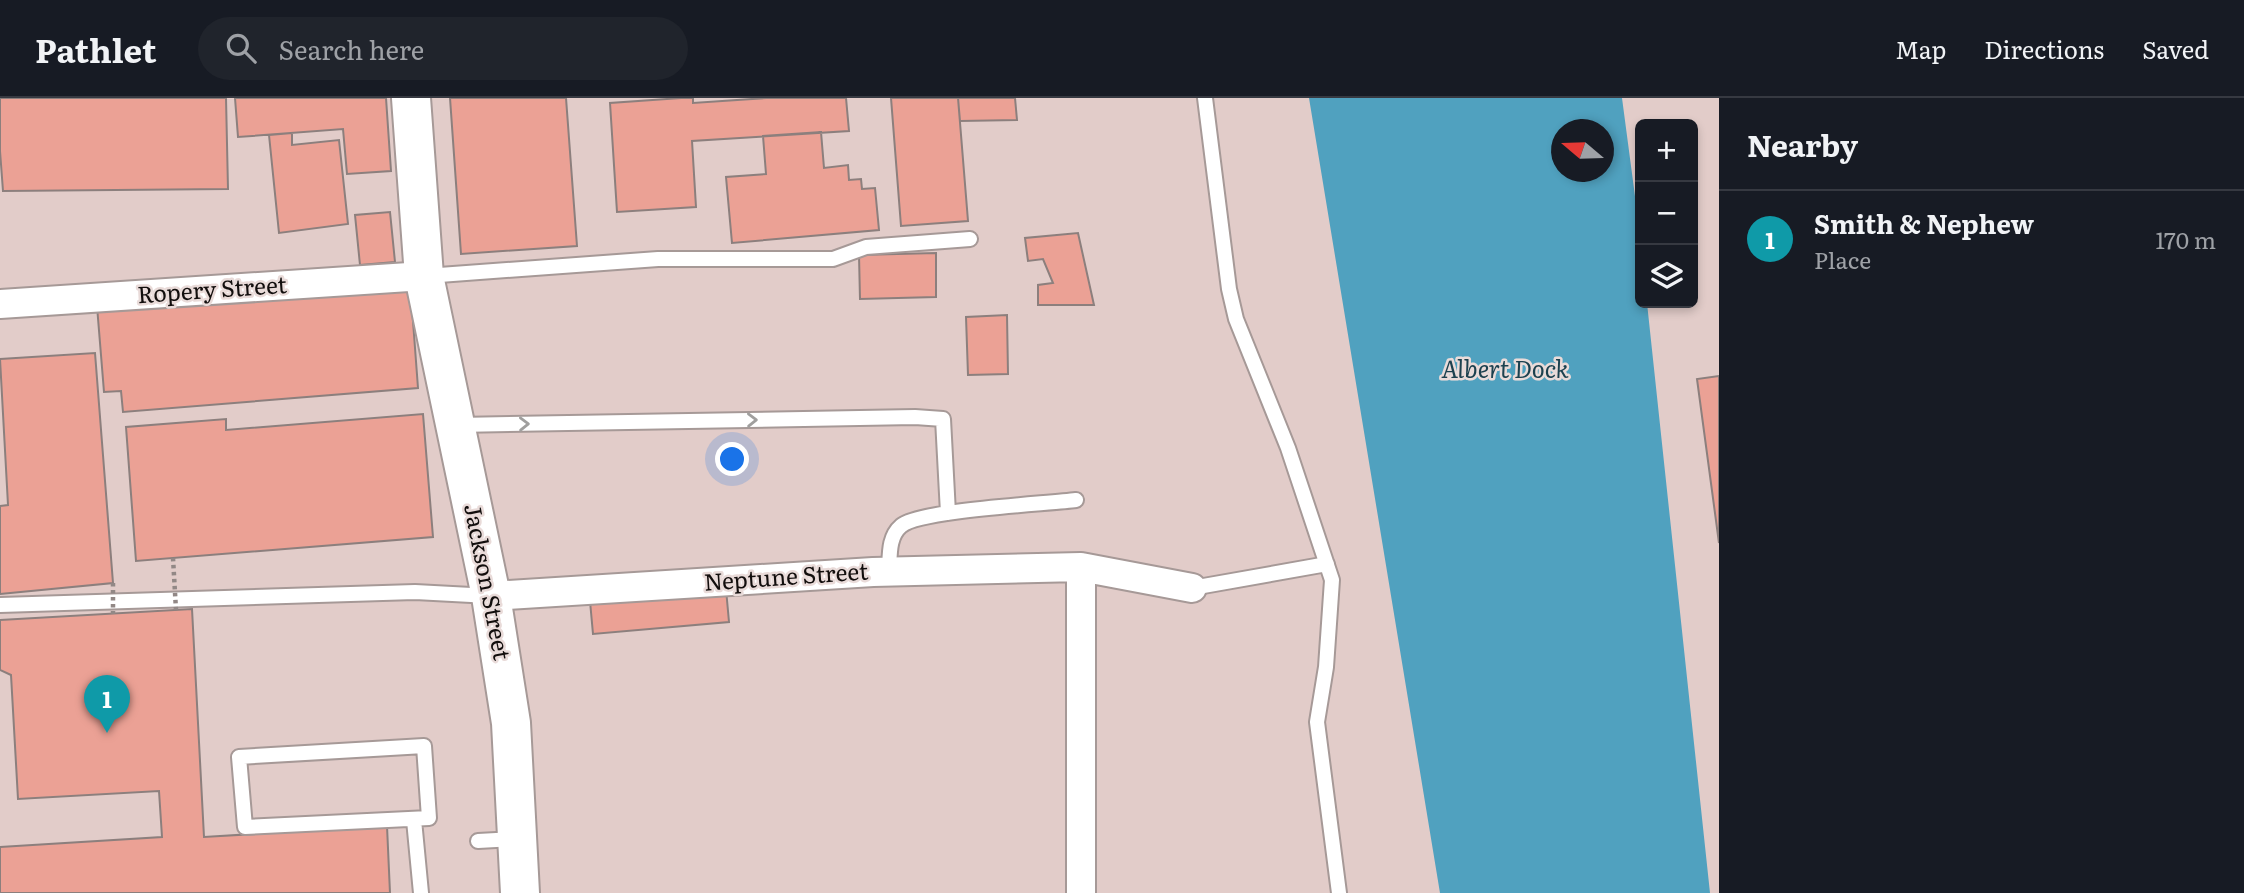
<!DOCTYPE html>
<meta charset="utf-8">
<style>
body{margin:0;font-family:Literata,serif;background:#20242c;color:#f1f3f6}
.controls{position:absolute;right:21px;top:21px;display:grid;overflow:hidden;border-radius:10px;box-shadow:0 4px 10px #0003}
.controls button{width:63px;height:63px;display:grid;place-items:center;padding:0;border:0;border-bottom:2px solid #363941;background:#171b24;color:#f1f3f6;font:35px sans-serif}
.compass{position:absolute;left:1551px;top:21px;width:63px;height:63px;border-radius:50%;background:#171b24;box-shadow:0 4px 10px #0003;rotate:289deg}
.you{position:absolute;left:733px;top:362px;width:24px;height:24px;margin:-18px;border:5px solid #fff;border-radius:50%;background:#1a73e8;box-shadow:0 0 0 10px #1a73e833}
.badge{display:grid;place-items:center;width:46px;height:46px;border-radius:50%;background:#2563eb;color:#fff;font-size:23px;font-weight:700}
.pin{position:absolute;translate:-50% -58px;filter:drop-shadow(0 2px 4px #0008)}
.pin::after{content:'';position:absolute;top:37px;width:24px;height:21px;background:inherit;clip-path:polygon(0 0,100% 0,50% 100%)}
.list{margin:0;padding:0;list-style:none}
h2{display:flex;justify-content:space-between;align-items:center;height:91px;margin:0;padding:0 28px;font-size:30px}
h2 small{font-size:23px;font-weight:400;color:#9ea1a6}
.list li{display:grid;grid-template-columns:46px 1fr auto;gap:21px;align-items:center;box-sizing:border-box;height:98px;padding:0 28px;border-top:2px solid #363941}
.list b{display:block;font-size:26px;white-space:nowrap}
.list p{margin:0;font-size:23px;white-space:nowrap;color:#9ea1a6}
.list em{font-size:23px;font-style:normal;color:#9ea1a6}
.icon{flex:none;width:38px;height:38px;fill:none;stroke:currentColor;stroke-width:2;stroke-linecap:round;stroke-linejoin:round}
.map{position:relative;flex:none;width:1719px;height:795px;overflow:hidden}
header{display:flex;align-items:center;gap:42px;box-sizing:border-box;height:98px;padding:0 35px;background:#171b24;border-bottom:2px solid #363941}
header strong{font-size:33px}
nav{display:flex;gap:38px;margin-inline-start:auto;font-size:24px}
.search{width:490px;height:63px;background:#20242c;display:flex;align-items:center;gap:18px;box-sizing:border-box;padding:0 24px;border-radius:38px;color:#9ea1a6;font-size:26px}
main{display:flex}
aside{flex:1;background:#171b24}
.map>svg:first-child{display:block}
</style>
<header>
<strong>Pathlet</strong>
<div class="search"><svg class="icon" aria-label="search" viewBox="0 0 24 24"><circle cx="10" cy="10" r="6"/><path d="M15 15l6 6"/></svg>Search here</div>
<nav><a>Map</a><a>Directions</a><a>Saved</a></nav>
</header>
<main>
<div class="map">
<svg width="1719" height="795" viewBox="0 0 1719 795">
<rect width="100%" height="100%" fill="#e9dbd9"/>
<!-- built -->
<path fill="#e2ccc9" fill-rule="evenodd" d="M0,0H1719V795H0ZM1640,26H1693V205H1640ZM1562,32H1604V74H1562Z"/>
<!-- water -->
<path fill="#50a1bf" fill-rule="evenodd" d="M1309,0H1622L1640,136V205H1647L1710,795H1440ZM1562,32H1604V74H1562Z"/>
<!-- building -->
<path fill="#eba195" stroke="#8c7f7d" stroke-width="2" d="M0,0H226L228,91L3,93L0,53Z
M235,0H386L391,73L347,76L343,31L238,39Z
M450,0H566L577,148L461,156Z
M681,0H693V5L766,0H846L849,33L692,43L696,109L617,114L610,5Z
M891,0H958L968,123L901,128Z
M958,0H1015L1017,22L960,23Z
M821,34L824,70L848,67L849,82L861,81L862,91L875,90L879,132L732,145L726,79L766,76L763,38Z
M292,35V47L339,42L348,126L279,135L269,37Z
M390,114L395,164L360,167L355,117Z
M1078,135L1094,207H1038V187L1053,185L1043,161L1028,163L1025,140Z
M936,155V199L860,201L859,157Z
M410,183L418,290L123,314L121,293L104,294L97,208Z
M1007,217L1008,276L968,277L966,219Z
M95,255L113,485L0,496V408L8,407L0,261Z
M1719,278V445L1697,281Z
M423,316L433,439L136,463L126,329L226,321V332Z
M726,491L729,524L593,536L590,503Z
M192,511L204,739L387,728L390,795H0V749L162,739L159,693L18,701L11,577L0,572V522Z"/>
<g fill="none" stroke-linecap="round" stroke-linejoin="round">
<!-- lane casing -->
<g stroke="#a69997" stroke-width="18">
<path id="lane" d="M1205,0L1229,191L1236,221L1288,350L1332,482L1326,569L1317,624L1339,795
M426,178L658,161H833L866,149L970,141
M457,327L915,319L943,321L948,415
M889,473C890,458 888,439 901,428C919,412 1045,406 1076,402
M1192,490L1327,466
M0,507L415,494L490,498
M424,648L429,720L245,729L239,659Z
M414,722L421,795
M478,743L515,741"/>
</g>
<!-- street casing -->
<g stroke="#a69997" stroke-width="32">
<path id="street" d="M0,206L424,178
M1081,469V795
M491,498L873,474L1081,469L1192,490"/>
</g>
<!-- secondary casing -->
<g stroke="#a69997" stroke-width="42">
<path id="secondary" d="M411,0L424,178L491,498L511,625L520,795"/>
</g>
<!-- lane -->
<use href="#lane" stroke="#fff" stroke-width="14"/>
<!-- street -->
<use href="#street" stroke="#fff" stroke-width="28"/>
<!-- secondary -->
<use href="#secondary" stroke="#fff" stroke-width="38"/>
<!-- path-bridge -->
<path stroke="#928886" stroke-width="4.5" stroke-dasharray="3.5 3.5" stroke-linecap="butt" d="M173,460L176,512
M113,485V516"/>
</g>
<!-- one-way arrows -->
<defs><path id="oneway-chevron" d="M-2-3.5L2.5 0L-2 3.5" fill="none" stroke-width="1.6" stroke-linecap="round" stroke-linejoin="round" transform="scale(1.75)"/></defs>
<g stroke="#a09f9e">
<use href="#oneway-chevron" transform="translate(752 322) rotate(-1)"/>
<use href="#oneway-chevron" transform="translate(524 326) rotate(-1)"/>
</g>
<g text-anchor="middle" stroke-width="5" stroke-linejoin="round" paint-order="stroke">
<!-- street labels -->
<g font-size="23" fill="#120e0d" stroke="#e9dbd9">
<text transform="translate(212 192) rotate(-4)" y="8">Ropery Street</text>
<text transform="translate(786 479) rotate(-4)" y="8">Neptune Street</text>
<text transform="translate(487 484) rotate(79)" y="8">Jackson Street</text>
</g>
<!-- water labels -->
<g font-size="24" font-style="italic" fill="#1c414f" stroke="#e9dbd9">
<text x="1505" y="280">Albert Dock</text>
</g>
</g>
</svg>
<div class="controls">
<button>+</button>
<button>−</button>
<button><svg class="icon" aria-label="layers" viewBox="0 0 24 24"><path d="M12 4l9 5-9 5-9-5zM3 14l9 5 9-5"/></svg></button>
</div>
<svg class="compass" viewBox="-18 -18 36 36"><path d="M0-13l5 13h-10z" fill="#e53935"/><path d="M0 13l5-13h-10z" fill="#9ea1a6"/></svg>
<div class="you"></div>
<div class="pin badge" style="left:107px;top:635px;background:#0f9aa8">1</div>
</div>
<aside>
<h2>Nearby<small></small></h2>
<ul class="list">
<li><span class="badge" style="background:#0f9aa8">1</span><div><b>Smith &amp; Nephew</b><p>Place</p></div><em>170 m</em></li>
</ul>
</aside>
</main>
